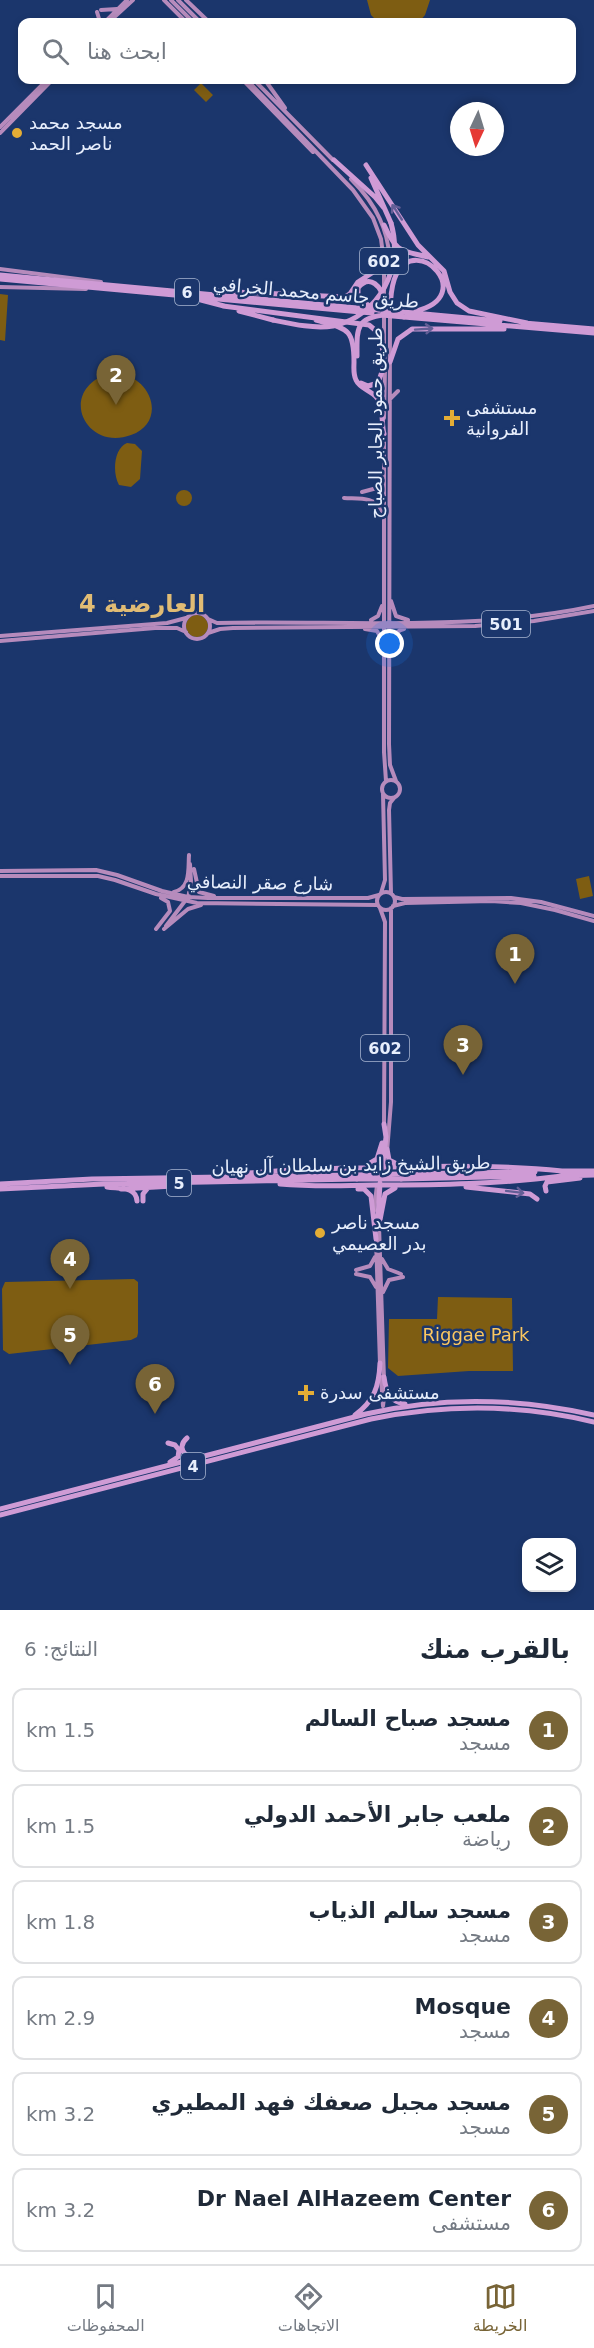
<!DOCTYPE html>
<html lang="ar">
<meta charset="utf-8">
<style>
body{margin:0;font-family:"DejaVu Sans","Noto Sans Arabic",sans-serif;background:#f2f2f3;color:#1f2937;direction:rtl}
.controls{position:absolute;right:18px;bottom:18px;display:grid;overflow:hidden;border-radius:12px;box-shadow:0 3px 9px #0003}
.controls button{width:54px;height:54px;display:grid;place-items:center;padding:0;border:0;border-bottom:2px solid #e0e1e3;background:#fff;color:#1f2937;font:30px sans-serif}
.compass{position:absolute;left:450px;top:102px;width:54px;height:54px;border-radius:50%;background:#fff;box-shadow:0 3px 9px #0003;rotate:184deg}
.you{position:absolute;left:390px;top:644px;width:21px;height:21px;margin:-15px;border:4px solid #fff;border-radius:50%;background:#1a73e8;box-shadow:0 0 0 9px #1a73e833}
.badge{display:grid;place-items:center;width:39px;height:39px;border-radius:50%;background:#786436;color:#fff;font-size:20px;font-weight:700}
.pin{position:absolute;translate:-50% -50px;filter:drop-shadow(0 2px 3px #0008)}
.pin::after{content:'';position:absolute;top:32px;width:21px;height:18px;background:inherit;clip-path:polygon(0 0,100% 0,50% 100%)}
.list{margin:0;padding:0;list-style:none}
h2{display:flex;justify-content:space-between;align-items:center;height:78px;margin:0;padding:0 24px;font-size:26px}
h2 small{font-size:20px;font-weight:400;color:#747a83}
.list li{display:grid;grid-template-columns:39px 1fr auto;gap:18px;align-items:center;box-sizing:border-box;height:84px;margin:0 12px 12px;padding:0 12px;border:2px solid #e0e1e3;border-radius:12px}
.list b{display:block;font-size:22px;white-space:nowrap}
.list p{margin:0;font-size:20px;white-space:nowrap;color:#747a83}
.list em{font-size:20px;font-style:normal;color:#747a83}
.icon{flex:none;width:33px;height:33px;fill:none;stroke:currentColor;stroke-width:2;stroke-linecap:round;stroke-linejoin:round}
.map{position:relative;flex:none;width:594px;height:1610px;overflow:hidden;direction:ltr}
.search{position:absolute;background:#fff;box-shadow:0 3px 9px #0003;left:18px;right:18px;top:18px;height:66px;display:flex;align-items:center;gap:15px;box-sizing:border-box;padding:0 21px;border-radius:12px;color:#747a83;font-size:22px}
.sheet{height:654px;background:#fff}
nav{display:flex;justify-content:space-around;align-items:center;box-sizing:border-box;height:84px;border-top:2px solid #e0e1e3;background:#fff;font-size:16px;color:#747a83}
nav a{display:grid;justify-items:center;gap:3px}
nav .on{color:#786436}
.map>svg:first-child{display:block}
</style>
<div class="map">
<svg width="594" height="1610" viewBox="0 0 594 1610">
<rect width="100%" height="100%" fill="#1b366c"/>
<!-- green -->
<path fill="#7e5d12" d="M367,0H430L425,15L419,22H378L371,15Z
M201,83L213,95L206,102L194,90Z
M0,294L8,295L5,341L0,340Z
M110,373C151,371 169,422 131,435C85,452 56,390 110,373Z
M127,443L135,444L142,451L140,479L131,487L119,485C112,473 114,448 127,443Z
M176 498a8 8 0 1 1 16 0a8 8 0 1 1-16 0Z
M186 626a11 11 0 1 1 22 0a11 11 0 1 1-22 0Z
M589,876L593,896L580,899L576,879Z
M134,1279L138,1282V1333L137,1337L131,1340L9,1354L3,1350L2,1289L5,1282Z
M438,1297L512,1298L513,1371H469L398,1376L388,1368L389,1319H437Z"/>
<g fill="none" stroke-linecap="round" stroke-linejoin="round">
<!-- major -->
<path stroke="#b68bbc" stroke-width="4" d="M164,0L186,22
M171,0L193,22
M178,0L200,22
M186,0L209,22
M101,10L117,9
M97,12L100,22
M105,22L127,0
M109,22L133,0
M243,80L313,152
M247,80L353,190L373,218L381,239L384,262V349
M254,80L333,160
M265,80L285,108
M0,127L47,80
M0,133L52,80
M351,179C376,204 390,231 390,268
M0,269L101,282
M0,287L86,289
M390,314L389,744L390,765L396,781
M390,399L398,391
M384,418L385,368
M384,434V752L386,781
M362,492L377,488L383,480
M344,498C358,499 375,496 382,511
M391,601L396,616L408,620
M184 626a13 13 0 1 1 26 0a13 13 0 1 1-26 0Z
M208,619L217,623C341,620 472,632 594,606
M371,620L378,616L382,606
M365,629L377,631L382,640
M208,633L220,629L233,628L475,626L534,621L594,611
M0,636L167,623L186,618
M0,641L155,628H177L186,632
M391,653C392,642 391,632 404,629
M382 789a9 9 0 1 1 18 0a9 9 0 1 1-18 0Z
M194,869L199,892L214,896
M0,871L96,870L117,875L162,891L188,897L208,898H368L379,895
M0,876H98L115,880L156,894L197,903L378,905
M377 901a9 9 0 1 1 18 0a9 9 0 1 1-18 0Z
M174,892C191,888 188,869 189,855
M381,893L385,880L383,794
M391,893L389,810L390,803L394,798
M394,897L402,899L511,898L541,902L594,916
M188,899L191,881L190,864
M393,906L405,903L491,901L521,903L555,910L594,921
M380,908L385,922L384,1124
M166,926L185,901
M156,929L170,911L168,902L161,898
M164,929L188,909L201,905
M387,1152L391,1102V908
M379,1169L381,1153
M374,1211L377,1185
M379,1225L384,1379
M376,1239L380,1364
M382,1259L388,1269L401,1274
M356,1270L370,1266L375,1257
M356,1274L370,1277L376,1287
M383,1292L389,1280L403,1277
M381,1377L383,1406
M383,1406L385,1389"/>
<!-- highway -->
<path stroke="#cf9bd5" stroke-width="5" d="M334,160L375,197L384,208
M366,165L418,245L444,271L450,292L457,303L469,311L527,323
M371,178L391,223
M384,225C397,253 400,250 428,257
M0,275L379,310
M0,279L372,313
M215,291L345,297L350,294L358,282L378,269L382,249
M201,300L224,306
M223,306L369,325L380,334L384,358
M371,307L358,298V288C370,273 382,287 384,301
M390,307C391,297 391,285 396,275C417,232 478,296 416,311
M239,311L273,320
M403,312L500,321
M404,317L594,333
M316,320C347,329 354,328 354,362C354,368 353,374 356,380C360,389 371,390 377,398C384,407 381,423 384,434
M524,323L594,329
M390,362L398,339L412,329H504
M361,383L368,386L378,383L385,363
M387,1149L389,1160L397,1164
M367,1165L377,1159L382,1143
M560,1171H594
M249,1173C295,1169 341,1168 387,1167C446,1166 504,1165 562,1171
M401,1174L535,1172
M562,1176L594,1175
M381,1179L386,1137L384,1124
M401,1179L534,1176
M0,1184L92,1179L357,1175
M280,1184C312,1187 344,1186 377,1185C439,1185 501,1184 562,1176
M107,1187C119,1189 136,1186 137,1201
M466,1187L530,1194L537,1199
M0,1189L104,1184L357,1179
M121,1189L173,1186
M358,1189H364L371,1196L376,1239
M546,1191L545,1186L547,1182L580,1178
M143,1201V1194L147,1189
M378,1218L380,1183
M379,1225L385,1194L395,1188
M384,1377C386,1392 389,1401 405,1404
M355,1415C374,1401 379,1387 380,1363
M187,1438C181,1443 180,1450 186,1455L193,1457
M168,1443L175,1445L179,1450L178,1457L170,1462
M0,1509L366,1414C442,1396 518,1398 594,1415
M0,1515L371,1419C445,1404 520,1404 594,1422"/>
<!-- highway-bridge -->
<path stroke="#cf9bd5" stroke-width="5" d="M379,310L403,312
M382,315L404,317
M273,320C292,324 314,329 333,326C380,316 404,267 391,223
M357,356C357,330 355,318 384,315
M357,1175L401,1174
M357,1179H401"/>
</g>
<!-- one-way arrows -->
<defs><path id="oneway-shaft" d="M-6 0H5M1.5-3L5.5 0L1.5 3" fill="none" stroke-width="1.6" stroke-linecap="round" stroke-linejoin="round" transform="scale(1.5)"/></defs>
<g stroke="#635e96">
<use href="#oneway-shaft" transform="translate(397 212) rotate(-123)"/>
<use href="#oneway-shaft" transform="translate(424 329) rotate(-4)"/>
<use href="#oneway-shaft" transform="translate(515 1192) rotate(7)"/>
</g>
<!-- markers -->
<g fill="#e4ad35" stroke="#1b366c" stroke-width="2">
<circle cx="17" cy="133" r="6"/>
<path d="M449 409h6v6h6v6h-6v6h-6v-6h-6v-6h6z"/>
<circle cx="320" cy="1233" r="6"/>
<path d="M303 1384h6v6h6v6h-6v6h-6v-6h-6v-6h6z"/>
</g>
<g text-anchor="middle" stroke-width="5" stroke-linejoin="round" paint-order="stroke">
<!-- shield labels -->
<g fill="#1b366c" stroke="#aab7d1" stroke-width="1.5">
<rect x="360" y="248" width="48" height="26" rx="4.5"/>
<rect x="175" y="279" width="24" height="26" rx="4.5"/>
<rect x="482" y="611" width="48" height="26" rx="4.5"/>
<rect x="361" y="1035" width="48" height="26" rx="4.5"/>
<rect x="167" y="1170" width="24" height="26" rx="4.5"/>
<rect x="181" y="1453" width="24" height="26" rx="4.5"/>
</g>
<g font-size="16" font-weight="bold" fill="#e7eefc">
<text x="384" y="267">602</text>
<text x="187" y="298">6</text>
<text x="506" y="630">501</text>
<text x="385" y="1054">602</text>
<text x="179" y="1189">5</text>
<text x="193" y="1472">4</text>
</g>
<!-- poi labels -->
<g font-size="18" fill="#e7eefc" stroke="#1b366c" text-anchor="start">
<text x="29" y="129">مسجد محمد<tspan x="29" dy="21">ناصر الحمد</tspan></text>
<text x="466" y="414">مستشفى<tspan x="466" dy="21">الفروانية</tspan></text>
<text x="332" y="1229">مسجد ناصر<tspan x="332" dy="21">بدر العصيمي</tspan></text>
<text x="320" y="1399">مستشفى سدرة</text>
</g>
<!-- street labels -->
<g font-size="18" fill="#e7eefc" stroke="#1b366c">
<text transform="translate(316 293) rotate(5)" y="6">طريق جاسم محمد الخرافي</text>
<text transform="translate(376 423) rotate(-90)" y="6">طريق حمود الجابر الصباح</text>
<text transform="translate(260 883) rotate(1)" y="6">شارع صقر النصافي</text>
<text transform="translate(351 1165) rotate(-1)" y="6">طريق الشيخ زايد بن سلطان آل نهيان</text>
</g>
<!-- park labels -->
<g font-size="18" fill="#fbc760" stroke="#1b366c">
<text x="476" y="1341">Riggae Park</text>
</g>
<!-- district labels -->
<g font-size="24" font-weight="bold" fill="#e1bc74" stroke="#1b366c">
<text x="142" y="612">العارضية 4</text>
</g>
</g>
</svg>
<div class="controls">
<button><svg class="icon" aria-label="layers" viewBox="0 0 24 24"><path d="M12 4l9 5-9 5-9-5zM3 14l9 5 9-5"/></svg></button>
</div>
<svg class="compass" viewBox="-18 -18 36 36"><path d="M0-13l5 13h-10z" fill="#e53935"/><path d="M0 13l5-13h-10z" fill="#747a83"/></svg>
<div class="you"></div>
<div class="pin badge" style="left:515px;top:984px">1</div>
<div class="pin badge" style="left:116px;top:405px">2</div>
<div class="pin badge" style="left:463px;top:1075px">3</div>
<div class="pin badge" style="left:70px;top:1289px">4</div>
<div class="pin badge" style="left:70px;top:1365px">5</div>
<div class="pin badge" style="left:155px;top:1414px">6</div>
<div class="search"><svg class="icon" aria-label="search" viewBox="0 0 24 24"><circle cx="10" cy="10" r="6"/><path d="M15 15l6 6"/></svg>ابحث هنا</div>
</div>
<section class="sheet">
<h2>بالقرب منك<small>النتائج: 6</small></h2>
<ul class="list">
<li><span class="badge">1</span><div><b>مسجد صباح السالم</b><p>مسجد</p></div><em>1.5 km</em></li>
<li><span class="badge">2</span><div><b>ملعب جابر الأحمد الدولي</b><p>رياضة</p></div><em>1.5 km</em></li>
<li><span class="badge">3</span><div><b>مسجد سالم الذياب</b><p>مسجد</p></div><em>1.8 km</em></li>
<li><span class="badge">4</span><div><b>Mosque</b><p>مسجد</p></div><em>2.9 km</em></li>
<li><span class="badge">5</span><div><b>مسجد مجبل صعفك فهد المطيري</b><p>مسجد</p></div><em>3.2 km</em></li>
<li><span class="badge">6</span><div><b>Dr Nael AlHazeem Center</b><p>مستشفى</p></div><em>3.2 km</em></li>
</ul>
</section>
<nav>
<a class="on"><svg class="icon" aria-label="map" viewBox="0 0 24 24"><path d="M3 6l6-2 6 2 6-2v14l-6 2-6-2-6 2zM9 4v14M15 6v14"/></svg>الخريطة</a>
<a><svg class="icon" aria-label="directions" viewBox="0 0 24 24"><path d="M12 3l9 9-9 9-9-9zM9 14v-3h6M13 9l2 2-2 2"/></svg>الاتجاهات</a>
<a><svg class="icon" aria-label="saved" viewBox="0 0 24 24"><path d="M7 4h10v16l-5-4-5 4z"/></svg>المحفوظات</a>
</nav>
